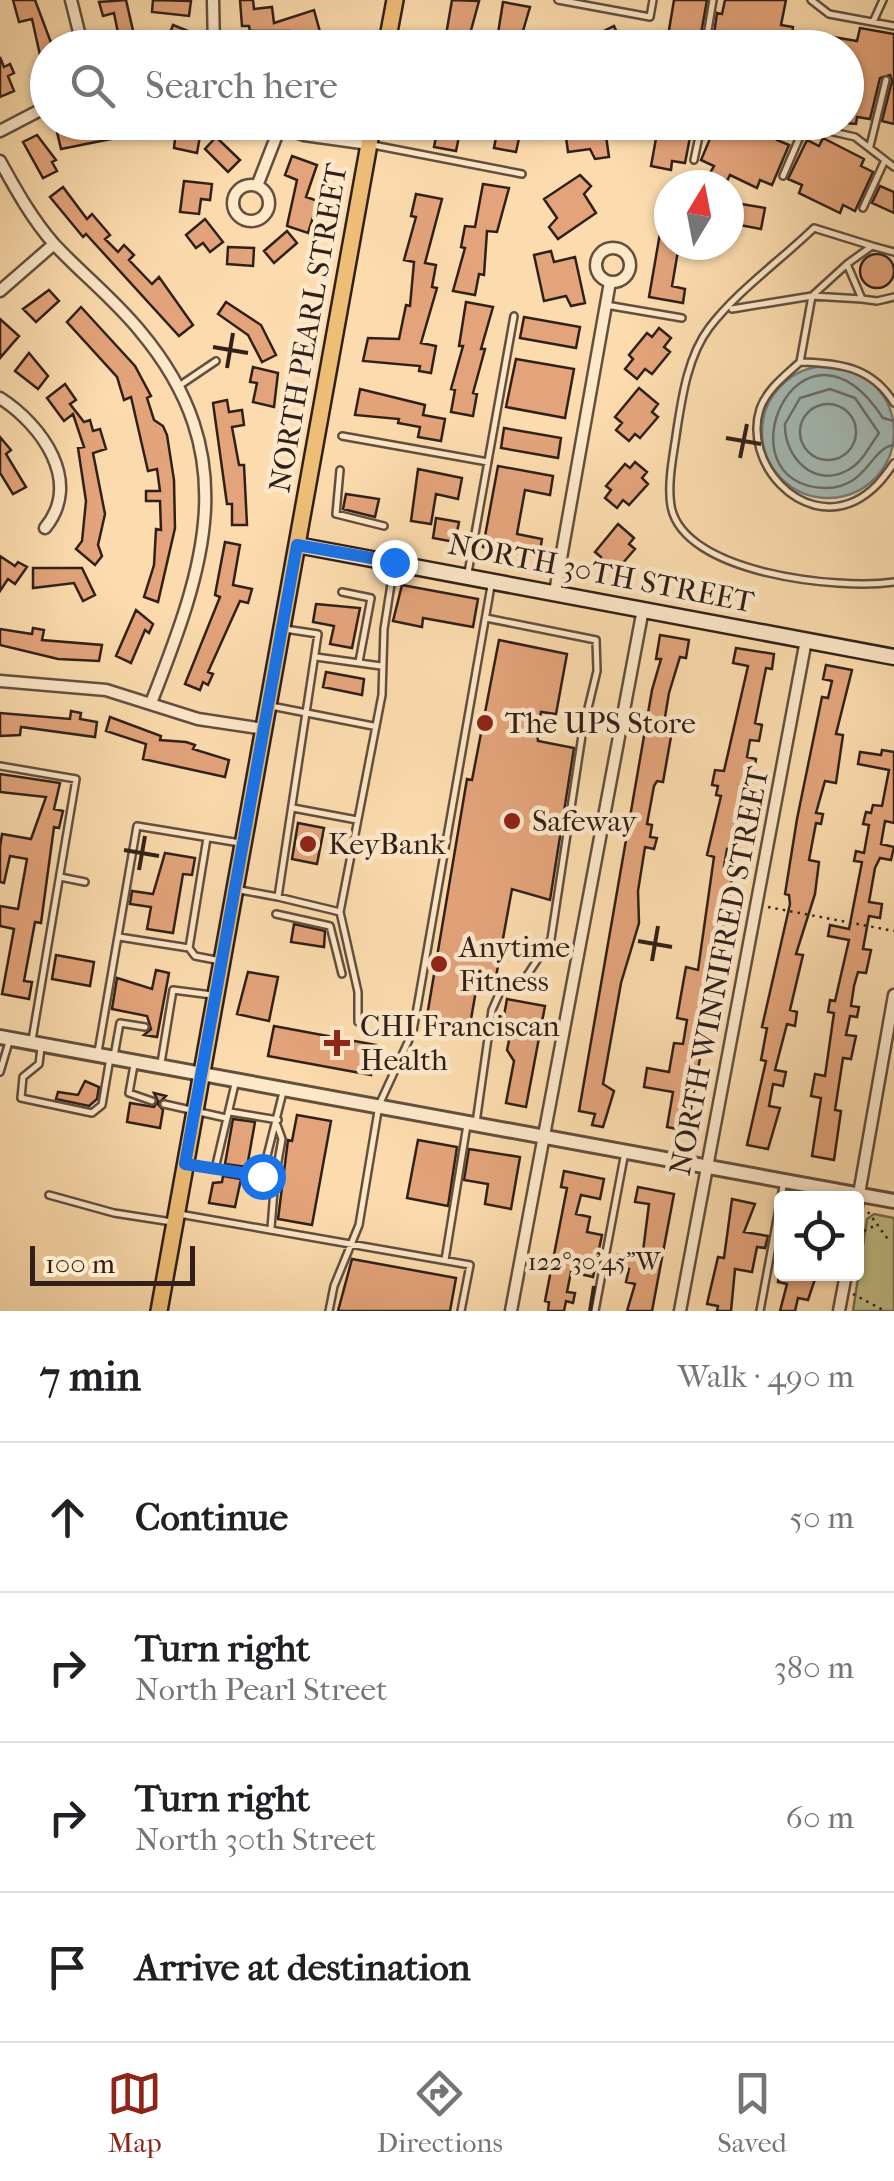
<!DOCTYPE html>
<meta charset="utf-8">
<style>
body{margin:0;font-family:"IM FELL French Canon",serif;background:#f6f6f6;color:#202124}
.controls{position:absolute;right:30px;bottom:30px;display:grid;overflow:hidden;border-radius:10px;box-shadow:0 2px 8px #0004}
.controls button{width:90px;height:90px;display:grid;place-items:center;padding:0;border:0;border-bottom:2px solid #e0e0e0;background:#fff;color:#202124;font:50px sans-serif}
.compass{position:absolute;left:654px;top:170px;width:90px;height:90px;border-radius:50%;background:#fff;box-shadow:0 2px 8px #0004;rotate:10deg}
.scale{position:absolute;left:30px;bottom:25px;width:165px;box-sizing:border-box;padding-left:10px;border:5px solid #302019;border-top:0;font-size:28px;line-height:35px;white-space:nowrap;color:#302019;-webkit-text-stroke:8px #fde8ca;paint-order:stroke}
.stop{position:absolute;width:30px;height:30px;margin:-22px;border:8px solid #1a73e8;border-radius:50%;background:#fff}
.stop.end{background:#1a73e8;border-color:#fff;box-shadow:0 2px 10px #0008}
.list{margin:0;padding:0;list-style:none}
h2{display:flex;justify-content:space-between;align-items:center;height:130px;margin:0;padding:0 40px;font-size:42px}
h2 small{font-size:32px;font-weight:400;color:#757577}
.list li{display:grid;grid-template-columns:65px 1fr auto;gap:30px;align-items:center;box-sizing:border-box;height:150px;padding:0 40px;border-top:2px solid #e0e0e0}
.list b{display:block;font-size:38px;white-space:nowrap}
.list p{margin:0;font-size:32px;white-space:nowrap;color:#757577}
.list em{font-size:32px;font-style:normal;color:#757577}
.icon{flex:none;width:55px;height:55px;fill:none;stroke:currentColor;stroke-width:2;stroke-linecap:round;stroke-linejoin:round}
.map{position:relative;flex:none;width:894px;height:1311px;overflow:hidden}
.search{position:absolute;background:#fff;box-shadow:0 2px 8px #0004;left:30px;right:30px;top:30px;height:110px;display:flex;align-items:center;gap:25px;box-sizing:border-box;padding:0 35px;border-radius:55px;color:#757577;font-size:38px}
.sheet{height:730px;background:#fff}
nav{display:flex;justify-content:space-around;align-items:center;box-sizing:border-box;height:140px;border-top:2px solid #e0e0e0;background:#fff;font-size:28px;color:#757577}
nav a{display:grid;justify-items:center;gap:5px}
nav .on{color:#8f2418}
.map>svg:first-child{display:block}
</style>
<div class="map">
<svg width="894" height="1311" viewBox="0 0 894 1311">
<rect width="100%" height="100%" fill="#fcdcae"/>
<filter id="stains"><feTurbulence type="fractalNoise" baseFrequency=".002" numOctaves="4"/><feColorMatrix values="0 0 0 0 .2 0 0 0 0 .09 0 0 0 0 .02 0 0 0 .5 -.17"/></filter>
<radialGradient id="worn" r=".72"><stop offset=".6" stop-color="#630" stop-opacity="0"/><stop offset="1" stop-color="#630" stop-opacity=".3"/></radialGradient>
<!-- green -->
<path fill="#c3bf88" stroke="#7a7050" stroke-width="2.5" d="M874,1214L894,1218V1311H853L867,1219Z"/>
<!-- water -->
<path fill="#a3b9b5" stroke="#757c77" stroke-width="2.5" d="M762 432a66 66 0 1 1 132 0a66 66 0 1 1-132 0Z"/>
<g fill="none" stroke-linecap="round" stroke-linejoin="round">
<!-- shore -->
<path stroke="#6a6c67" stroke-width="2.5" d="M830,389L855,398L879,433C870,445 863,462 848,470C814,489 784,457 785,424L800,398Z
M800 432a28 28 0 1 1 56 0a28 28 0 1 1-56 0Z
M894,421L883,418C799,291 716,486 826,488C867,488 870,448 894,445"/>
</g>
<!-- building -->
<path fill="#e4a47b" stroke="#302019" stroke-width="2.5" d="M13,0H35L53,48H48V72L44,73L32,19L19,22Z
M126,0L137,48H111L109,40L119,38L114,13L103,16L99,2Z
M153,0L191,1L189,16L152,12Z
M240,0H253L254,9L272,7L274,23L314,10L320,32L293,41L290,31H250L249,26H242Z
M452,0L479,1L467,45L445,41Z
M674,0H707L701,34L688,32L685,48H666Z
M725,0H786L781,25L793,27L791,42L777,39L776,48H712L717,13L722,14Z
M503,2L530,7L518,48L496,46Z
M173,25L188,31L181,48H164Z
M614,26L620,39L616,44L569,48Z
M860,28L894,34V124L882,121L892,81L890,75L880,78L870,119L857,117L856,124L846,123L848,48H812L815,34L857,41Z
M0,57L4,67L10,64L14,73L8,76L14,91L0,97Z
M100,122H188L185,133L200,136L197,153L174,148L175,139L131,135L61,149L57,132Z
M439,122H462L456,151L434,147Z
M499,122H517L516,128L521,129L516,152L494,148Z
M564,122H604L609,157L595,159L590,149L568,152Z
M659,122H693L685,163L672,161L671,170L651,166Z
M717,122L730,127L742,122L761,131L763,125L779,132L777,140L789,145L772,185L760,180L757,188L730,175L727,181L710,173L714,166L701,160Z
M37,135L56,160L52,162L57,171L43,178L23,142Z
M216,137L240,160L228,172L205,149Z
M823,138L864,159L861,166L873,172L855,211L843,205L840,213L799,193L802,185L788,179L807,140L819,146Z
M292,156L317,165L306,197L318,201L308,233L287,226L297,180L285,175Z
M580,175L591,186L584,194L596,213L558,239L549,227L557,218L544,199Z
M184,181L212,184L210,200L201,199L199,214L180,212Z
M483,184L509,188L497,232L487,231L484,275L479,274L475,295L453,291L465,248L461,247L465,226L475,227Z
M880,186L894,192V213L872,203Z
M63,187L87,219L92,214L110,235L105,239L118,252L124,245L134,255L129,260L152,284L159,277L193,325L179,336L86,234L83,237L50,197Z
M416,194L442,199L425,263L436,265L432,287L437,288L421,343L436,346L431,373L419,371L420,366L363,361L368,338L399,339L406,305L410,306L414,262L404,260L416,217L411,216Z
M729,202L765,208L761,229L729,223Z
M664,210L669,211V245H679L672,286L685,289L683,303L649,297Z
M205,219L223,242L210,252L203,243L196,248L186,235Z
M287,231L297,243L274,263L264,251Z
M228,247L254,248L253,266L227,264Z
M551,251L554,262L575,257L585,303L571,306L566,296L544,301L534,255Z
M860 271a17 17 0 1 1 34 0a17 17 0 1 1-34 0Z
M49,290L59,301L36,322L23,309Z
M226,302L261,325L276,355L262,362L248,335L218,314Z
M466,302L493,307L481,349H485L473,393L477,394L473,416L451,412L455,390L451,389L463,346H459Z
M81,307L135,366L151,396L147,398L154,420L163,426L167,435L174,480L175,528L158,602L144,597L154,565L156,529L161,530L160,501H146V491H160L157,469L148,471L131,397L124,400L117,377L67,322Z
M524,317L580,327L576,348L520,338Z
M0,319L19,336L0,358Z
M659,328L671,338L664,347L670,352L652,374L645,369L637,379L625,369L633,359L629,355L647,333L652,337Z
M29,353L48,376L38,389L15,371Z
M516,359L574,369L565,418L506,407Z
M253,367L278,373L274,407L253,402L257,383L250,382Z
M65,384L76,400L70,404L84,422L90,420L93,431L100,429L106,449L93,453L105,514L98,545L102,556L95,565L76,549L82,541L86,501L78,448L84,447L73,414L64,421L47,398Z
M639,388L658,404L652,412L658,417L640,438L635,434L629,441L616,430L622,423L615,417Z
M360,389L425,405L423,415L445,419L441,441L418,437L420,427L398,423L399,419L355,415Z
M227,400L229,412L242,410L244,425L232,427L239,465H244L247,525H232V504H227L213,403Z
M504,428L561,438L558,458L501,448Z
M0,437L11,450L6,454L26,487L13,494L0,473Z
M635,462L647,472L642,478L648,484L629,505L623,500L617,508L605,498L611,490L606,486L625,464L630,468Z
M498,466L553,476L550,495L525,490L517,534L542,539L539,557L483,547Z
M418,469L462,478L458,499L436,494L431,524L411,521Z
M346,494L379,499L375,517L343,509Z
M436,518L459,522L455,542L433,538Z
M618,524L634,538L629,544L635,549L616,571L610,565L604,571L595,564L601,557L595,552Z
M225,542L240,545L233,585L252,589L248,603L240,601L208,672L213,674L208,685L203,682L200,690L185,684L220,597L215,595Z
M0,556L15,566L18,562L27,567L15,584L8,579L0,591Z
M33,568H82L95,595L83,601L74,583L33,588Z
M402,585L478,599L473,627L423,618L422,627L393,621Z
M316,604L360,608L352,648L330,644L334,626L313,622Z
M136,610L153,624L149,633L145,630L131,663L116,656Z
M33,628L44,630L42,640L102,645L99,661L58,659L0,645V629L32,634Z
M660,635L689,640L686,658L680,657L669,693L663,729L672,731L663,782L657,781L654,786L647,824L652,825L650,837L657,838L654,849L645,847L638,891L639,923L621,983L603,1084L614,1091L603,1127L592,1125L595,1114L579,1111L652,690L661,659H656Z
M499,640L567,654L556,714L541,712L537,732L538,741L574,748L550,900L512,889L494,988L477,985L468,1036L425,1028L467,779L472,780Z
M736,648L774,654L772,669L766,668L755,723L762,725L759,741L750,740L747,757L756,759L745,823L738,851L727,849L724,867L734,868L687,1131L667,1127L673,1092L644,1087L647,1068L669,1072L674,1043L683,1044L687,1020L677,1018L681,995L686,967L698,970L714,857L707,855L721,796L716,795L718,786L712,785L715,770L724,771L748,666L733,663Z
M826,665L852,670L836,734L843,735L836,783L825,781L816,813L823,814L821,824L816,823L809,860L819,862L815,894L796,954L803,955L790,1010L797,1012L795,1026L787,1024L775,1070L786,1072L783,1086L773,1084L769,1106L780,1108L768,1149L747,1145L766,1061L761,1060L767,1028L762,1027L790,904L789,895L785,894L797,819L822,697L828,698L832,681L823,679Z
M326,672L364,679L362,695L323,687Z
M71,711L81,713L80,719L97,722L95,737L21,727L20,735L0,736V713L70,719Z
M110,717L161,736L160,740L186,742L195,745L193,749L229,760L225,777L143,759L146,744L106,731Z
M882,750L894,752V823L885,821L881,844L894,847L891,860L880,858L875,868L869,902L882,904L880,918L869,916L863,949L871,950L866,973L858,972L854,986L851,1006L859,1007L857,1017L850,1016L846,1035L856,1036L851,1059L843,1058L835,1110L841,1111L834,1160L812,1156L821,1098L811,1096L815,1074L825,1076L834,1013L828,1012L830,1000L835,1001L849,940L828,936L830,925L849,929L862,862L854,861L856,851L864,853L869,825L863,824L866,812L871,813L873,805L882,806L889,770L858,764L860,752L881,755Z
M0,774L60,783L54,809L63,811L59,828L54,827L41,923L35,922L24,981L32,982L29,999L2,994L14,929L0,926V906L18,909L27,859L10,856L4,883L0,882V847L2,834L31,839L46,797L0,792Z
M298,823L324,828L317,864L292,859Z
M165,853L195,858L192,875L183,874L173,933L147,929L151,907L130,904L132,891L153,894Z
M294,924L325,931L324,947L291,942Z
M56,955L94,962L90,986L52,979Z
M156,970L169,973L157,1037L144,1035L151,1029L147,1016L112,1009L117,978L152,989Z
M248,972L278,977L269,1021L237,1014Z
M507,999L545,1006L526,1107L506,1103L514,1061L507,1050L511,1031L503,1021Z
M274,1026L376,1045L371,1075L268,1056Z
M85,1081L99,1087L97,1099L89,1106L56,1099L58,1092L78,1095Z
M154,1093L166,1096L158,1104L163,1110L160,1128L127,1122L130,1103L154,1107L158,1101Z
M297,1115L331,1121L312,1225L278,1219L288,1140L292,1141Z
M233,1119L255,1122L247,1167L225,1164Z
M418,1140L457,1147L448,1206L407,1198Z
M469,1149L520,1157L511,1209L485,1204L488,1184L464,1180Z
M564,1171L604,1179L600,1199L581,1195L576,1214L590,1217L587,1232L602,1235L593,1277L571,1272L567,1292L575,1293L573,1303L566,1301L564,1311H548L549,1302L545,1301L567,1188L561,1187Z
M223,1176L241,1179L235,1207L209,1203L213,1183L222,1182Z
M638,1187L674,1194L652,1311H627L635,1284L626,1282L629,1269L616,1267L618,1255L642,1259L649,1204L635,1202Z
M732,1199L755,1204L744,1232L768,1236L765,1248L757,1247L752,1272L735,1269L731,1311H717L718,1306L707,1304L718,1257L724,1258Z
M352,1259L456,1278L450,1311H338Z
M779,1274L816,1276L808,1300L798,1298L795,1311H780L787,1284L778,1282Z"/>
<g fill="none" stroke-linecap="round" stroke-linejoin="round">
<!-- service casing -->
<g stroke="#634f3e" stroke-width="10">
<path id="service" d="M558,0L650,17L653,0
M811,0L829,14L894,26
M873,22L883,0
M705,48L713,0
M790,122L855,137L894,167
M373,145L522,174
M870,146L886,80
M694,160L702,122
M783,176L805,125
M863,208L885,160
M872,246L814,228C781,260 737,291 709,328C688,356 682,397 677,429C674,452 667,482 671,506C683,574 840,590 894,582
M894,252L872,246L847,264L862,299L877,301L894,297
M846,265L812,296L862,299
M606,305L682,318
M732,309L812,296L800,362
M179,386L216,361
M894,403C872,367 840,363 800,362C785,376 767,389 760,409C743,462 800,527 855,501C873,492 883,479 894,463
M342,436L488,462
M340,470L336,514L384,526
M468,573L514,316
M342,592L371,598L359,662
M316,657L381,666
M271,706L373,726
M0,766L76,779L32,1040
M293,808L357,820
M60,877L85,882
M240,890L278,897L318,634L285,629
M278,897L340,912
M276,914L330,926L342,974
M119,937L189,948L195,956L221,961
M189,948L207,838
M358,1022V992L340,912L382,695L384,629L394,565
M41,1048L39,1064L23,1077L21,1098L92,1113L102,1105L110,1058
M98,1052L137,826L240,843
M114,1056L120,1023L145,1027
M161,1063L173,990L212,995
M134,1065L129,1093L152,1101
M0,1072L9,1042
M164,1104L226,1118
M230,1112L278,1120
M476,1123L492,1010L500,992L526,977L551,939L583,729L597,671L596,640L486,618
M188,1164L275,1178L271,1228
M215,1169L235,1084
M262,1176L283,1092
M275,1178L282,1139L277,1125
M49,1195L114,1213L172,1222
M179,1214L470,1265L461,1311
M445,1260L467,1125
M329,1311L334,1286L359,1225L379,1105L413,1031L491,586
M595,1311L625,1152
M760,1311L784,1181"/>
</g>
<!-- minor casing -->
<g stroke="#634f3e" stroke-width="15">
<path id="minor" d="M71,0L83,48
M213,0L214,48
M268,122L304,135L369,144
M0,131L48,106
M0,161C16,190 32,219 54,244C82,274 114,299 140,331C245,456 204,568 151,703
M233 203a18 18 0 1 1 36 0a18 18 0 1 1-36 0Z
M257,186L280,127
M596 265a17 17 0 1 1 34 0a17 17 0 1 1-34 0Z
M0,291L54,244
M0,398C42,425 83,482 45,528
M555,592L610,282
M0,681L106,690L198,719L264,729
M856,1211L894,995
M511,1311L643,609
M680,1311L806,640
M839,1311L846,1274"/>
</g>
<!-- tertiary casing -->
<g stroke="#634f3e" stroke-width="18">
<path id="tertiary" d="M0,1037L894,1201"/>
</g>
<!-- secondary casing -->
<g stroke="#302019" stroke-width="19">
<path id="secondary" d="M297,545L894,657"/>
</g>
<!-- primary casing -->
<g stroke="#302019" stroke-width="20">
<path id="primary" d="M386,48L395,0
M159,1311L373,122"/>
</g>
<!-- path -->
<path stroke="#302019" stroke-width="2.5" stroke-dasharray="2.5 5" stroke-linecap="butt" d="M768,907L894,931
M868,1212L890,1242
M864,1231L876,1225
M853,1294L885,1311"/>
<!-- service -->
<use href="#service" stroke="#fde8ca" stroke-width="5"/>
<!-- minor -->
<use href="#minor" stroke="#fde8ca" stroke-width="10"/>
<!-- tertiary -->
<use href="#tertiary" stroke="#fde8ca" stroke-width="12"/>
<!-- secondary -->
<use href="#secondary" stroke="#fde8ca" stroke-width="14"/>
<!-- primary -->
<use href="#primary" stroke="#eebe77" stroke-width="15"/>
</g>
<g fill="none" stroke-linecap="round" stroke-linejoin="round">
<!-- route -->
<path stroke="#1a73e8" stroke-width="12" d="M262,1176L185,1164L297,545L394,562"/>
</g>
<!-- ticks -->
<path fill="none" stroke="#302019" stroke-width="4" d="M213,347L248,353M227,368L233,333M726,438L761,444M740,458L747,424M124,850L159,856M139,870L145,836M638,941L672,947M652,961L658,926M590,1311L594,1286"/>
<!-- markers -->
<g fill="#8f2418" stroke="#fde8ca" stroke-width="4">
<circle cx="485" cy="723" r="10"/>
<circle cx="512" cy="821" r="10"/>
<circle cx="308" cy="844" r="10"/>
<circle cx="439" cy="964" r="10"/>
<path d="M332 1028h10v10h10v10h-10v10h-10v-10h-10v-10h10z"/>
</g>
<g text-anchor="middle" stroke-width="9" stroke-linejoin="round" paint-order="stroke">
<!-- street labels -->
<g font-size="30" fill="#302019" stroke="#fde8ca">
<text transform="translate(308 328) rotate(-80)" y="10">NORTH PEARL STREET</text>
<text transform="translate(601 573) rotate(11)" y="10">NORTH 30TH STREET</text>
<text transform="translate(719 971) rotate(-79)" y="10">NORTH WINNIFRED STREET</text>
</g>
<!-- poi labels -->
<g font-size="30" fill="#302019" stroke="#fde8ca" text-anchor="start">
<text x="505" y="733">The UPS Store</text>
<text x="532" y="831">Safeway</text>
<text x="328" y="854">KeyBank</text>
<text x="459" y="957">Anytime<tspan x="459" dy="34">Fitness</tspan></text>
<text x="360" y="1036">CHI Franciscan<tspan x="360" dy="34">Health</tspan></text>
</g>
</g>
<g font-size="25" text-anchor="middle" fill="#302019" stroke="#fde8ca" stroke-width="9" stroke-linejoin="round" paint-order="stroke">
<text x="594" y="1270">122°30'45"W</text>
</g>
<rect width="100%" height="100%" filter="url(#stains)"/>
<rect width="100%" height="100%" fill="url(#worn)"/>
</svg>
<div class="controls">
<button><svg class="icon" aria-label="locate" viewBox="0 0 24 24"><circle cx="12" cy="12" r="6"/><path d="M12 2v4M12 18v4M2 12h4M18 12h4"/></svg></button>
</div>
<svg class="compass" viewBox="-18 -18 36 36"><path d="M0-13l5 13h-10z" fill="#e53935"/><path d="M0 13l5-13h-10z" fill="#757577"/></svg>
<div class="scale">100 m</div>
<div class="stop" style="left:262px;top:1176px"></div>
<div class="stop end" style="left:394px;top:562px"></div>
<div class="search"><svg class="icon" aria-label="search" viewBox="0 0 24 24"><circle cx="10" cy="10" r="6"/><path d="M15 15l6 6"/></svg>Search here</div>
</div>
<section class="sheet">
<h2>7 min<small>Walk · 490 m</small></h2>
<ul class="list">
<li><svg class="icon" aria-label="ahead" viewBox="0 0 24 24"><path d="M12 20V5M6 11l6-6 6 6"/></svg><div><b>Continue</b></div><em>50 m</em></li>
<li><svg class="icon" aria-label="right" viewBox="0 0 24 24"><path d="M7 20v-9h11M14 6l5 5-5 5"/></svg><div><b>Turn right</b><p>North Pearl Street</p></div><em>380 m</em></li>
<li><svg class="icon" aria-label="right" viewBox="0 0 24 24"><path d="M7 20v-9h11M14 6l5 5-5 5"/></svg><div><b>Turn right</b><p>North 30th Street</p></div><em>60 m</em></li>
<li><svg class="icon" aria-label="arrive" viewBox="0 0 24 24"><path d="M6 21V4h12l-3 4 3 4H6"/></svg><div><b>Arrive at destination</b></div></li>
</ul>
</section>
<nav>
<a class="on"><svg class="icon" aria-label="map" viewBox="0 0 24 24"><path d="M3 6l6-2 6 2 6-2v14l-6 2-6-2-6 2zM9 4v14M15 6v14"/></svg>Map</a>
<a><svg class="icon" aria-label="directions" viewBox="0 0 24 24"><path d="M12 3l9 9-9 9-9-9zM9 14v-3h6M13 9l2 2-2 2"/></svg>Directions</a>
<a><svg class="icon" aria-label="saved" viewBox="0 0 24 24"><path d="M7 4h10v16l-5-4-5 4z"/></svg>Saved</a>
</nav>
